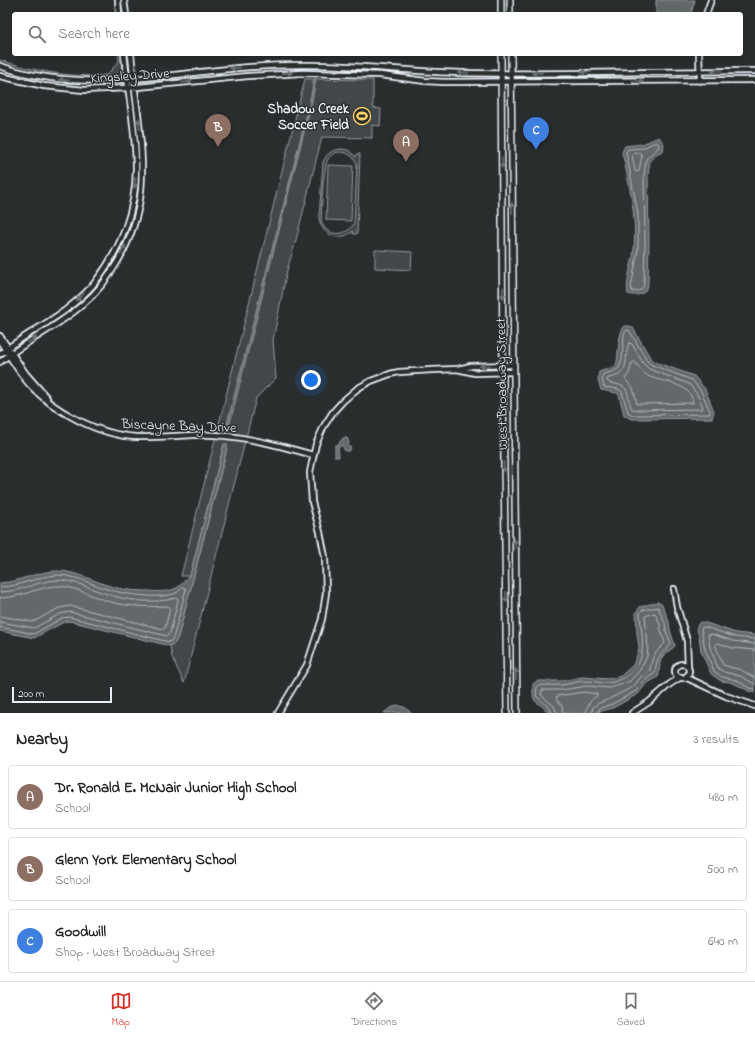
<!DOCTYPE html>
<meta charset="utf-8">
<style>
body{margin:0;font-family:"Indie Flower",sans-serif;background:#f6f6f6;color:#222}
.scale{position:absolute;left:12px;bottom:10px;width:100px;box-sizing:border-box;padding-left:4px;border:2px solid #e8f1f8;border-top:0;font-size:11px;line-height:14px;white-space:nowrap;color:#e8f1f8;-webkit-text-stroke:3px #2a2d2e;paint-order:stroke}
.you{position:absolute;left:311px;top:380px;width:14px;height:14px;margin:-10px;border:3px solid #fff;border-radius:50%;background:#1a73e8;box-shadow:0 0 0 6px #1a73e833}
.badge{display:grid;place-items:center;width:26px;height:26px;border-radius:50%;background:#d93025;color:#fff;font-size:13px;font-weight:700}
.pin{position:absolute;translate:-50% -33px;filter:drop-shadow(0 1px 2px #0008)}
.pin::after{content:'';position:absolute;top:21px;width:14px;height:12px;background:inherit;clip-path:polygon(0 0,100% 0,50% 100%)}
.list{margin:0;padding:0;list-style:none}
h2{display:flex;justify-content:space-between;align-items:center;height:52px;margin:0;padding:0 16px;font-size:17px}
h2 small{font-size:13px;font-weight:400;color:#767676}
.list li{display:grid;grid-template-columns:26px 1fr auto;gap:12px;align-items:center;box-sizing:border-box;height:64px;margin:0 8px 8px;padding:0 8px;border:1px solid #e0e0e0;border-radius:4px}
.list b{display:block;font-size:15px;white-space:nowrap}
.list p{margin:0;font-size:13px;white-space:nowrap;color:#767676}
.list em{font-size:13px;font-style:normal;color:#767676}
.icon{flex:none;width:22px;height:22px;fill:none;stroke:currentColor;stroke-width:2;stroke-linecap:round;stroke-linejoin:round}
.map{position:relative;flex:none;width:755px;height:713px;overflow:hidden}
.search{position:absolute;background:#fff;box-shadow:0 2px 10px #0003;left:12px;right:12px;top:12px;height:44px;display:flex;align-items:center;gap:10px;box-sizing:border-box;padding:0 14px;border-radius:4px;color:#767676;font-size:15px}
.sheet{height:268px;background:#fff}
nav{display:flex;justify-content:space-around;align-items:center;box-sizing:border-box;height:56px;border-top:1px solid #e0e0e0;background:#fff;font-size:11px;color:#767676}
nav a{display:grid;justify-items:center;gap:2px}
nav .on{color:#d93025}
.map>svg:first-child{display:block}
</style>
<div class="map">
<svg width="755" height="713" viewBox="0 0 755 713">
<rect width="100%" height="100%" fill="#2a2d2e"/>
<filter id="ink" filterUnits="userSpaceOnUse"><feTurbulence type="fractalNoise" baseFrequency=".025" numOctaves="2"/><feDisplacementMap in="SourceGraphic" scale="8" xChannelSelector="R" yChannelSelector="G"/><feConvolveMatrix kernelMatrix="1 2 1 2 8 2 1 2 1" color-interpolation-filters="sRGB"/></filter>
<g filter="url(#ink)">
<!-- green -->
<path fill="#424648" stroke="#959ca0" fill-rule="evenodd" d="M118,54H121L122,77C81,80 39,76 0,63V60C34,71 71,78 107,75L119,61Z
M305,79L373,80V108L381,109L380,126L372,125V138L322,137L296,240L287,270L273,340L276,378L256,398L184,683L172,657L170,646L175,643L178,637L227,448L224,444L190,576H181Z
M341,149L348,150L356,157L357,154H360L357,234H353V231C339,243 322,236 319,218L323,162C327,153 332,150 341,149ZM339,152C348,152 353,156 357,164L354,223C348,236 328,238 322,223C320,217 324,167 327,161C329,156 333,153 339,152Z
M328,165L353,166L351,221L326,220Z
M375,250L412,252L411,270L375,268Z"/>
<!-- water -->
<path fill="#63686b" stroke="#989fa3" d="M656,0H695L691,14H656Z
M314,79H316L312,101L229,426L227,425L228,420L309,106Z
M659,137L664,144L663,151L658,153L650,160L648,175L649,241L648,285C646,294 637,297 628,294C625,280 633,264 634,249C637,216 629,183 622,152L625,146L642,144Z
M625,326H630L633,328L651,359L655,362L694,376L705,389L714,411L712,418L638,419H631L624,415L619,395L617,393L601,390L598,380L599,372L616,366C619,356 617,333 625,326Z
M343,438H347L349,442L348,445L351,448L349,451H345L342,445L338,448L339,457H335V445H338Z
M224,444H227V448L178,637L175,643L170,646L69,621L64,622L34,638L0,631V583C19,582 38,571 57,571C76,571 93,581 110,586C123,590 136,591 149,591C157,592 167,592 174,589C180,587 185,580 190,575Z
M657,602L662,604L669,622L670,630L675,646L662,657L660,663L659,674L658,677L646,684L638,694L613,708L594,713H549C536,698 532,707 533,684L537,681H562L582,677L608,679L621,676L624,673L633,665L638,653L639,647L637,634L636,612L640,607Z
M701,622L706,623L736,633L755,635V693L748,691L742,687L730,682L721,681L711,674L701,651L699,635L696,628L699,623Z
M398,705L406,708L411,713H384L389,709Z"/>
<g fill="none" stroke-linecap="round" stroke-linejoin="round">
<!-- shore -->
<path stroke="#b3bac0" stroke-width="1" d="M656,142L658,143L659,147L646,159L644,175L645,241L644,285C643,290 638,291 633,292L631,288L638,249V214L626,152L628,149L643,148Z
M640,153L642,155L639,171L637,172L635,171L632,155L633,154Z
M629,330L647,361L652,365L692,380L701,391L710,411V414L638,415H632L628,412L622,392L618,389L604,387L602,379L603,374L612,372L619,368L622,360L624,334L626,331Z
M629,343L632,344L643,363L649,369L689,384L697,394L703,407L702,409L638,410L632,409C624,391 633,386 609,383L607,380L608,378C632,375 623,359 629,343Z
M635,362C639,367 642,372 648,376C662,383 691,382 693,403L637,404L633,388L625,379L629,373L632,363Z
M0,587C20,587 37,576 57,575C74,575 91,584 107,589C122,594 161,600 176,593C179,591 181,589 183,587L186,589L174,635L172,640L169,642L69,617L62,618L34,634L0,627
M0,592C20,592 37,581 57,580C74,580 91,589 107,594C127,601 155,604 176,598L178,600L170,633L167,636L70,612L60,614L34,628L0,622
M0,598C20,598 38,587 57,586C73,586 89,595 104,600C125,607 147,607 168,606L170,608L165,628L163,629L70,606L59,608L33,622L0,616
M755,639L735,637L705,627L701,628L705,649L714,671L722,677L737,680L749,688L755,689
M755,644L733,641L711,634L708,635L710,647L718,668L724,672L740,676L755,684
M755,650L733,648L718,643L715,644L723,665L741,670L755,678
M552,713L550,708L536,696L537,686C545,684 554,686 562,685C570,684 578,681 586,681C594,681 601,683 608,683C625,681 640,669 642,652C644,640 640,625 640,612L642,610L658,607L665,623L666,631L671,644C660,657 657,654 655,673L644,681L636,691L612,704L600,708L597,713
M557,713L554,706L541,695L542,690H562L587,686L610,688L623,684L630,681L640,670L647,656L648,647L645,616L655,613L660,624L661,631L665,643C655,653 652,656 650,670L640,678L633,687L609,699L597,704L593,707L592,713
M563,713L562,706L556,699L557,696L584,692L597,694V696C590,700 587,705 586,713"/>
<!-- secondary casing -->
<g stroke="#e8f1f8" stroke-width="8">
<path id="secondary" d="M118,0L119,14
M124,0L126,14
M706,14L711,0
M699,54L700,81
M0,66C72,91 145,78 219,70C246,67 274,65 302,65C356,64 408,72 462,73C559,75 657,71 755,71
M0,76L44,86L84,90L128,88L248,76L302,73L380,75L425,81L444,82L755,80
M0,336L26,374L47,398
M0,341C9,356 18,371 29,384C53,411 99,435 136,437C162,438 188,434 215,435C248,437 281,446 313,455
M0,354C15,342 32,332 48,322C55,317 62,313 68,308C78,300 89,291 96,281C121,249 136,209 136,169C136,130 128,92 124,54
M0,362C26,341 57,327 82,305C98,292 107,279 118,261C147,210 144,170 138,114C135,94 133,74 131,54
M458,369L471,366L513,365
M674,589L677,607L687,641L688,667
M675 671a7 7 0 1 1 14 0a7 7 0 1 1-14 0Z
M685,677L726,696L755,706
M278,713L307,665L322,619L326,593L325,557L320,532L312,502L310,472L316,444L324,426L333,412L343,401L358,388L371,381L390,374L399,372L432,370L457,369L475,373L513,372
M632,713L649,702L670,684L681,677"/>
</g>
<!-- primary casing -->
<g stroke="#e8f1f8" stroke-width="8">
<path id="primary" d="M501,0V14
M510,0V14
M501,54L503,377L507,713
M511,54L517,713"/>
</g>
<!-- secondary -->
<use href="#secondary" stroke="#2a2d2e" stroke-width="4.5"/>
<!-- primary -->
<use href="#primary" stroke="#2a2d2e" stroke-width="5"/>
</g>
<!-- one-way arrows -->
<defs><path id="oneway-solid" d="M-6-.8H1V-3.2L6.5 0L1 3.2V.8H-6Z"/></defs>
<g fill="#6c7275">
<use href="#oneway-solid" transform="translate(235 68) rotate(175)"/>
<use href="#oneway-solid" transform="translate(716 71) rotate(180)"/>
<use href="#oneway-solid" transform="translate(586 72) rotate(179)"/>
<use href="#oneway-solid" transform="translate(287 73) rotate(-2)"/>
<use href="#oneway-solid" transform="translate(463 73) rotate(-179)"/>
<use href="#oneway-solid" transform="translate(537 73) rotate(179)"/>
<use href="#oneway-solid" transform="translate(64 80) rotate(-175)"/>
<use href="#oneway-solid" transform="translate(638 81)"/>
<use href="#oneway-solid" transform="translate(187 82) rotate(-6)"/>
<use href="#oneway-solid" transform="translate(139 124) rotate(-97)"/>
<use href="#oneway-solid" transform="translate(502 163) rotate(90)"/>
<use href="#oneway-solid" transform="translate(135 183) rotate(95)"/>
<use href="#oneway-solid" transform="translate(512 208) rotate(-91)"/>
<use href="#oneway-solid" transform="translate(123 250) rotate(-62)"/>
<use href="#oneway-solid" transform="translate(503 293) rotate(90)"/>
<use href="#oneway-solid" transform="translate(80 297) rotate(136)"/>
<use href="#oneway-solid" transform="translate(32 340) rotate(-33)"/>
<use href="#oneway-solid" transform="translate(485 366) rotate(179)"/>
<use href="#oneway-solid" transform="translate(504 467) rotate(89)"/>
<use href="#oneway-solid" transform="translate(515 544) rotate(-91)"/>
<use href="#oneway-solid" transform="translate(506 597) rotate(89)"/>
<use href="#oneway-solid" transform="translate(516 674) rotate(-91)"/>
</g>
</g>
<!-- icons -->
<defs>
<g id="stadium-ring" transform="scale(0.9)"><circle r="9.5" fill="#2a2d2e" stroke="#ffd166" stroke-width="1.5"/><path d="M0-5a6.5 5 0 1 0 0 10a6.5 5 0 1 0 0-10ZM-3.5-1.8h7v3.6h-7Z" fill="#ffd166"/></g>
</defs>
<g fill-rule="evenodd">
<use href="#stadium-ring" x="362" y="116"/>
</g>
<g text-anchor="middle" stroke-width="3" stroke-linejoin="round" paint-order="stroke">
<!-- street labels -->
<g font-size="14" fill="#e8f1f8" stroke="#2a2d2e">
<text transform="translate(130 75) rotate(-4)" y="5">Kingsley Drive</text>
<text transform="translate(501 384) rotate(-91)" y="5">West Broadway Street</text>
<text transform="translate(179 425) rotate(2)" y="5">Biscayne Bay Drive</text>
</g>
<!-- poi labels -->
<g font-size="14" font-weight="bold" fill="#e8f1f8" stroke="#2a2d2e" text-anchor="end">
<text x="349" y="113">Shadow Creek<tspan x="349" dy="16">Soccer Field</tspan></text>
</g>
</g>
</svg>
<div class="scale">200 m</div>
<div class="you"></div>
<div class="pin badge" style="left:406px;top:162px;background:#8d6e63">A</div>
<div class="pin badge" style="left:218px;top:147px;background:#8d6e63">B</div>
<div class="pin badge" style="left:536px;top:150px;background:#3f7fe0">C</div>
<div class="search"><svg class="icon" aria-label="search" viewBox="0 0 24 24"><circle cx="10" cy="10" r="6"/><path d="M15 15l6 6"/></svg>Search here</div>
</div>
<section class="sheet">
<h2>Nearby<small>3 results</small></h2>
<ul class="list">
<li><span class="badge" style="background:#8d6e63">A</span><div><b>Dr. Ronald E. McNair Junior High School</b><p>School</p></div><em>480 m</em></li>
<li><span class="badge" style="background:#8d6e63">B</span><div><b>Glenn York Elementary School</b><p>School</p></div><em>500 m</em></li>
<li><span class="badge" style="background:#3f7fe0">C</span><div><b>Goodwill</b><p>Shop · West Broadway Street</p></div><em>640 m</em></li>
</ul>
</section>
<nav>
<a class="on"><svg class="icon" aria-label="map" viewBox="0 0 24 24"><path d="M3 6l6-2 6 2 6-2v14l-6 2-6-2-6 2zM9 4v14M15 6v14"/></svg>Map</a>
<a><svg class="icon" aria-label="directions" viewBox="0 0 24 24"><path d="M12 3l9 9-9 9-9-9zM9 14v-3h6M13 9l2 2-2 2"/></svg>Directions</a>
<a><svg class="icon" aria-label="saved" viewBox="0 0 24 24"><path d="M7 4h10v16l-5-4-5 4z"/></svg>Saved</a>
</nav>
